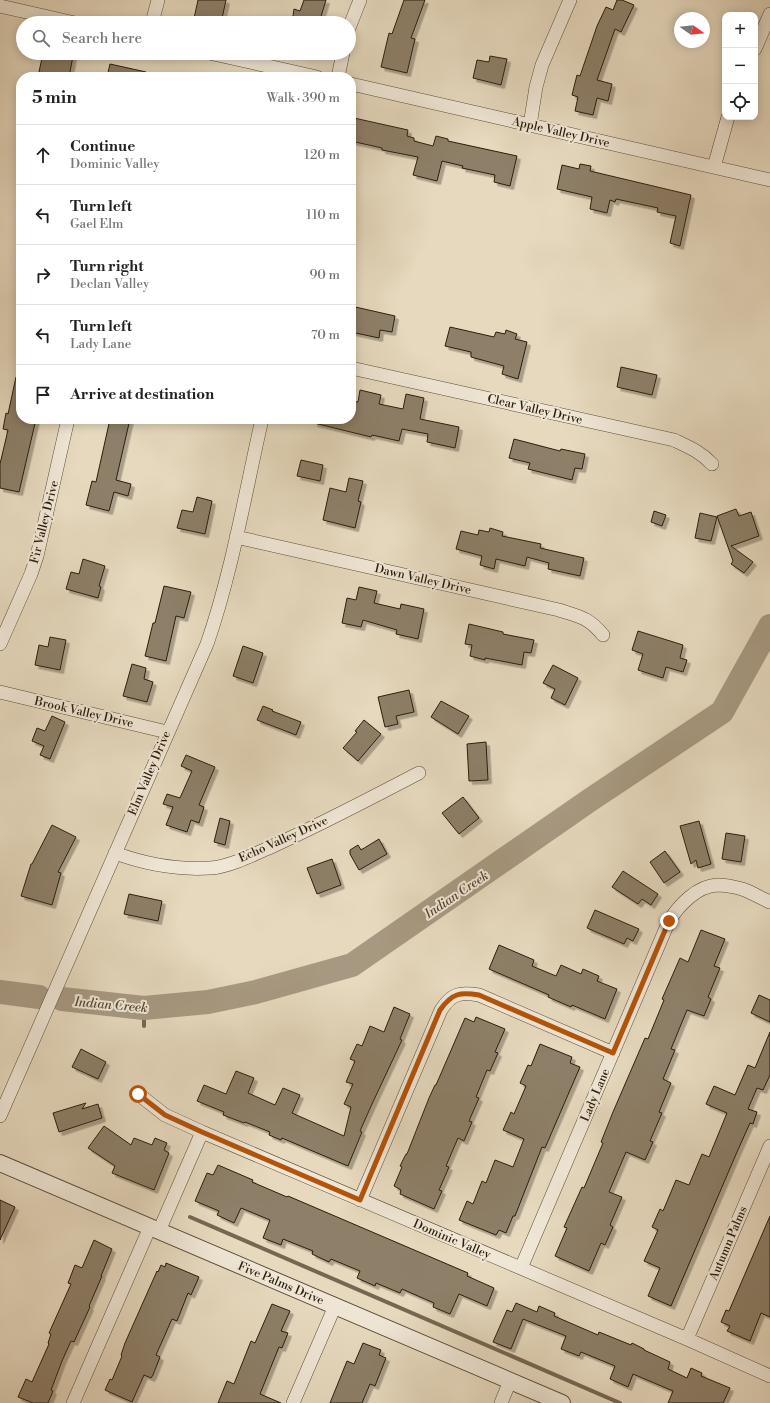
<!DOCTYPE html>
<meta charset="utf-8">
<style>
body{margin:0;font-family:"Libre Bodoni",serif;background:#f2f2f2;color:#222}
.controls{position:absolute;right:12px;top:12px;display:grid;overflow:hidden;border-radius:8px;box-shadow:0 2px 10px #0003}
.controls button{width:36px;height:36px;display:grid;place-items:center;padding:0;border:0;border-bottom:1px solid #e0e0e0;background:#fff;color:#222;font:20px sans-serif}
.compass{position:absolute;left:674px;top:12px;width:36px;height:36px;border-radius:50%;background:#fff;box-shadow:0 2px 10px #0003;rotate:104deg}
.stop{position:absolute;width:12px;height:12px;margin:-9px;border:3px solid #b45309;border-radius:50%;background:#fff}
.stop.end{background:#b45309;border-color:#fff;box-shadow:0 1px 4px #0008}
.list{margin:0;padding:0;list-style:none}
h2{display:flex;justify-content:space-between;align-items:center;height:52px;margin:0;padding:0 16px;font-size:17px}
h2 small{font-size:13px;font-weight:400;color:#767676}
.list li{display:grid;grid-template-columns:26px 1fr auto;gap:12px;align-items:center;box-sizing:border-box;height:60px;padding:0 16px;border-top:1px solid #e0e0e0}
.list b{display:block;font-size:15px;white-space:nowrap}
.list p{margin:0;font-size:13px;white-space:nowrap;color:#767676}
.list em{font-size:13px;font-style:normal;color:#767676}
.icon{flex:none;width:22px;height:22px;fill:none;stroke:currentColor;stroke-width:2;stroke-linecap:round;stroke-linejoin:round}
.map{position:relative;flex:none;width:770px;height:1403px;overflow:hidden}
.search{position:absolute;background:#fff;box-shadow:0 2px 10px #0003;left:16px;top:16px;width:340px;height:44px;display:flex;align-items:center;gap:10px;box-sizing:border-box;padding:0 14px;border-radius:22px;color:#767676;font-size:15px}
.panel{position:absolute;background:#fff;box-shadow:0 2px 10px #0003;left:16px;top:72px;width:340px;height:352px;border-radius:16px}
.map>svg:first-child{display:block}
</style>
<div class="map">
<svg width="770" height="1403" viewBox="0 0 770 1403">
<defs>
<filter id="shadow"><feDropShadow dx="3.5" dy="3.5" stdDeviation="0" flood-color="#0004"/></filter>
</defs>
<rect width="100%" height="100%" fill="#e6d9be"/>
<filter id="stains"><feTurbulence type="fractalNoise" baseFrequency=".005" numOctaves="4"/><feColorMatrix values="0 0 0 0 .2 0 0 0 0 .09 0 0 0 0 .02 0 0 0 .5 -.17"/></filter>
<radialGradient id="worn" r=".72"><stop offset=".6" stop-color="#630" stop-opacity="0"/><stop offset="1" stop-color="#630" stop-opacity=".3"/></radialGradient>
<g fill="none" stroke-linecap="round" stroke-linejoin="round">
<!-- stream -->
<path stroke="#766752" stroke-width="4" d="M144,1026V1008
M190,1217L620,1403"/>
<!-- river -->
<path stroke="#a79981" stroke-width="24" d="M0,992L39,997
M62,999L144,1008L208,1002L256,992L352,965L590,800L722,712L770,626"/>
</g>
<!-- building -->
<path fill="#8d7f68" stroke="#2c1d0b" filter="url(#shadow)" d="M198,0H226L221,23H193Z
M304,0H326L319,23H292L294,9L300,11Z
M404,0H425L411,38L415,39L407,73L381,67L389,33L392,34Z
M617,0H622L634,5L621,32L615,29L597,80L612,84L608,101L597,98L593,115L575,111L578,97L572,95L577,75L580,76L597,26L606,7L613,10Z
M43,53H62L73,56L69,77H50V75L39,72Z
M490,56L507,59L501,85L473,78L477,60L489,62Z
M110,64L146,72V77H107Z
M354,118L408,130L407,136L414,138V141L433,146L436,136L448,139V141L517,156L510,186L494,182L495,175L462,168L463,166L442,161L437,181L413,175L418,157L382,150V148L351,141V133Z
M580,164L591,166L590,171L691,195L680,246L670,243L676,216L657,212L658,208L616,199L615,202L610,200L607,213L590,209L592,197L557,189L562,165L579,169Z
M351,306L395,316L392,332L380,330L379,338L351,332Z
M450,327L494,337L496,332L505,334L506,330L517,334L515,339L527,342L518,379L502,374L504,366L471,357V352L445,346Z
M621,367L657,375L652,395L617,387Z
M16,377L21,378V419H36L19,492L0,488V464L8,430L3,429L6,413L8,414Z
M360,390L381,395L379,404L403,409L406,394L424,398L420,419L459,427L455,448L427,442L428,434L402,429L399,441L372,435L371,437L314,423L315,419H351V401L358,402Z
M110,419H130L116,480L131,484L128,496L114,492L109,511L86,505L92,481L96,482Z
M514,439L560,451L561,449L585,454L582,469L575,468L572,480L528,469L530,463L509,458Z
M301,460L323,465L320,481L297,476Z
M349,478L363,481L358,501L361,502L355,528L323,520L330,488L346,492Z
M197,497L212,501L205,534L177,528L182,510L193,512Z
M736,509L739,516L751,512L759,536L731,546L753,562L744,573L731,564L733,561L717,516Z
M654,511L666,515L662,526L651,522Z
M700,513L717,517L711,541L695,538Z
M490,528L503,532L502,536L541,544L540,548L584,558L580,576L548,569L549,563L527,557L525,566L496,559L494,569L480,565L482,556L456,549L461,531L478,535L479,530L489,532Z
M83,559L105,566L99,586L101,587L98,598L66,589L71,572L79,574Z
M164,586L191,592L184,618L176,616L166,661L145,656L153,623H155Z
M359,587L377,591L374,603L400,609L401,604L424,609L418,639L396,634L397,630L363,620L361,627L342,623L347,598L356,600Z
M469,624L503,632V634L534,640L531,653L524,652L522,665L485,658V660L470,656L472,645L465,644Z
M638,631L683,645L680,658L687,660L683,672L666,667L663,678L638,670L643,654L632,650Z
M50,637L66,640L60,670L35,665L39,645L48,647Z
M243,646L263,653L253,683L233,676Z
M132,664L146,668L144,679L153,682L147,702L123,696Z
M553,665L578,678L565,705L551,698L555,689L543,683Z
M409,690L414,712L396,716L398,724L385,727L378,697Z
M441,701L469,716L458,734L431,717Z
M263,706L273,710L272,711L301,722L296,735L257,720Z
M52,716L65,722L50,759L40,755L44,746L32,741L37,728L45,731Z
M364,720L381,734L358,761L343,748L357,732L355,731Z
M486,742L488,780L469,781L467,744Z
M186,755L215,767L199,805L204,807L199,823L191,820L187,832L166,825L173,807L163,804L167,794L180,798L192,771L181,766Z
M463,797L479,818L459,834L442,813Z
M220,818L230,821L225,845L214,842Z
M699,821L711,864L698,868L696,860L691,864L680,826Z
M52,825L76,837L58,872L61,873L52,905L21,896L31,864H32Z
M726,833L745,836L741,862L722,859Z
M379,839L387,854L359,870L350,854V850L358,845L361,850Z
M665,851L680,872L664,883L650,862Z
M332,859L341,885L317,894L307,868Z
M623,871L658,894L651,905L642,899L638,904L612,887Z
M129,894L162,901L158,921L124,914Z
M595,910L639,929L633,941L627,938L624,944L587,928Z
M701,930L725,939L714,966L720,968L708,997L711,999L704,1016L687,1010L671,1049L675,1050L663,1079L671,1083L659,1112L662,1113L650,1141L653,1142L645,1160L626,1152L609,1192L622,1197L610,1225L613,1227L605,1245L601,1243L589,1271L555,1256L567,1228L564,1227L582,1187L584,1188L603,1143L601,1142L613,1112L645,1038L648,1039L664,1000L662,999L680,958L688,962Z
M499,945L534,960L532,966L556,976L561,965L581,974L583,969L599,976L597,981L617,989L605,1019L572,1005L571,1007L548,997L549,995L489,969Z
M759,995L770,1000V1022L751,1013Z
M394,1007L410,1014L400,1039L402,1040L372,1104L360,1131L362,1132L348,1166L282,1138L281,1140L269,1135L270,1132L245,1122L244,1123L223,1115L224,1112L197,1101L204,1085L226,1094L236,1071L254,1078L248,1093L275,1105L283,1088L300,1095L292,1113L344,1136L351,1107L344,1104L353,1084L346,1082L355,1061L350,1059L357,1044L362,1046L370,1026L384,1032Z
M476,1017L505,1029L495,1052L498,1053L490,1071L487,1070L476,1097L479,1098L469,1121L472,1122L464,1141L458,1138L446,1166L449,1167L439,1190L442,1191L434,1209L400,1194L401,1190L394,1186L402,1167L400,1166L406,1154H407L429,1098L435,1085H436L465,1018L474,1022Z
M770,1032V1075L763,1090L757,1088L748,1109L757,1112L753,1124L750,1123L737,1152L671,1306L648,1296L660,1268L644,1261L658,1230L652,1227L660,1209L663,1211L676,1180L689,1185L702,1154L709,1157L727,1113L706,1104L714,1086L735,1095L748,1065L755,1068Z
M540,1044L572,1057L570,1063L580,1067L545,1148L542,1147L515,1216H513L506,1233L499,1230L496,1235L459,1220L467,1201L473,1204L482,1181L486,1183L495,1160L513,1167L524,1139L503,1130L511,1112L514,1114L526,1086L520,1083L528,1065L531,1066Z
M81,1049L106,1062L98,1079L72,1067Z
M86,1103L82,1109L98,1104L102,1118L59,1132L53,1113Z
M104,1126L131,1145L134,1138L152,1145L155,1138L167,1143L164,1150L169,1153L154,1190L112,1173L115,1166L88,1148Z
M218,1165L253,1180L252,1182L287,1197L288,1196L468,1273L467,1276L494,1288L487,1306L459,1294L450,1314L433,1307L434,1303L402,1289L400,1293L376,1283L375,1286L357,1278L360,1271L331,1259L329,1262L312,1254L313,1251L283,1239L281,1245L263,1238L270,1220L241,1208L234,1223L217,1215L219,1211L195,1201L207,1173L213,1175Z
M0,1200L15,1207L0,1240Z
M770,1216V1317L761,1313L750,1341L727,1331L730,1326L721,1322L726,1310L729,1311Z
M94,1240L112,1249L101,1276H102L89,1306L90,1307L74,1342L71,1341L62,1361L51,1390L53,1391L48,1403H33L18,1397L26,1379L32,1382L49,1344L48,1343L51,1334L49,1333L71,1284L68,1283L75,1265L82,1268Z
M166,1263L199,1277L191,1295L188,1293L177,1321L172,1319L156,1355L160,1357L153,1375L151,1378L144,1375L132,1402L105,1390L110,1379L112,1380L122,1356L121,1355L125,1343L157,1271L158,1272L161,1265L165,1267Z
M516,1303L537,1312L539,1306L555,1313L554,1316L598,1335L599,1332L631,1345L632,1343L644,1349V1350L670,1362L668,1369L687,1378L691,1368L702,1373L701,1376L730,1388L723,1403H668L673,1391L633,1374L628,1387L610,1379L615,1366L581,1352L579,1356L561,1349L566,1336L523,1319L511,1349L493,1342L507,1310L512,1312Z
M272,1304L290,1311L281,1331L288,1333L282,1348L279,1347L260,1394L281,1403H218L227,1381L234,1384L251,1341L255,1343Z
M363,1343L381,1350L379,1355L386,1358L375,1386L370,1384L362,1403H330L347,1361L354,1364Z"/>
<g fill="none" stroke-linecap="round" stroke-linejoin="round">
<!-- minor casing -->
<g stroke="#5a4c38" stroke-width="14">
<path id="minor" d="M0,6L75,23
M152,23L158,0
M349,28L360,0
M755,49L770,14
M209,53L317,77
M338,77L343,53
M351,84L770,180
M530,125L536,87L542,65L570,0
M714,167L728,117
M351,368L674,440C689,447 701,452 712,464
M236,537L559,610C580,617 588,617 603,635
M0,644L31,574L37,556L68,419
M0,692L167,732
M115,853C145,864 178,870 210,868C229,867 255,854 273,846C322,824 371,798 419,773
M138,1094L165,1115L202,1132L687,1339L770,1376
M0,1116L207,644C232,572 245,494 262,419
M360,1200L441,1010C452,993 460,992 479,995L613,1053
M159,1231L202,1132
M521,1268L669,921C679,905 697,886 717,885C724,885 735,887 742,889C751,892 761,898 770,902
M687,1339L770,1146
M73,1403L150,1227
M293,1403L335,1306
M501,1403L510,1381"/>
</g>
<!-- tertiary casing -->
<g stroke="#5a4c38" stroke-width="18">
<path id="tertiary" d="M0,1163L562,1403"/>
</g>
<!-- minor -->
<use href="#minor" stroke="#efe6d5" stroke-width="13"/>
<!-- tertiary -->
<use href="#tertiary" stroke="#efe6d5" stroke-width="16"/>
</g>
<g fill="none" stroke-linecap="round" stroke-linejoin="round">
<!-- route -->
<path stroke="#b45309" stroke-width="5" d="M138,1094L165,1115L202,1132L360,1200L440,1010C452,993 460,992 479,995L613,1053L669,921"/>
</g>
<g text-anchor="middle" stroke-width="4" stroke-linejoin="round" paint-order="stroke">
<!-- street labels -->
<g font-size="12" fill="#2c1d0b" stroke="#efe6d5">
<text transform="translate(561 132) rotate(13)" y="4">Apple Valley Drive</text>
<text transform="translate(535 409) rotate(13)" y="4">Clear Valley Drive</text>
<text transform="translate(44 522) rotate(-76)" y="4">Fir Valley Drive</text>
<text transform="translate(423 579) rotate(13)" y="4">Dawn Valley Drive</text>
<text transform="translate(84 712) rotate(13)" y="4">Brook Valley Drive</text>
<text transform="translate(149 773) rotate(-67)" y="4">Elm Valley Drive</text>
<text transform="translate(283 839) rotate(-24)" y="4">Echo Valley Drive</text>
<text transform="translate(595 1095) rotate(-67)" y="4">Lady Lane</text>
<text transform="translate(452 1239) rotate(23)" y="4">Dominic Valley</text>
<text transform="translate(728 1243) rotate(-67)" y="4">Autumn Palms</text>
<text transform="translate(281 1283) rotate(23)" y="4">Five Palms Drive</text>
</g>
<!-- water labels -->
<g font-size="13" font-style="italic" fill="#574834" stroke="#efe6d5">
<text transform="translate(456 894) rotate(-34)" y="5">Indian Creek</text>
<text transform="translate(111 1004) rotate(5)" y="5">Indian Creek</text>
</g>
</g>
<rect width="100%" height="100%" filter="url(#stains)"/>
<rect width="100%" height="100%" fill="url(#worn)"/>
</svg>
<div class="controls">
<button>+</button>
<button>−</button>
<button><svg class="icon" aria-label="locate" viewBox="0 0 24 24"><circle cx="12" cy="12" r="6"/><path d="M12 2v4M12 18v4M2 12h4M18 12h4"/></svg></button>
</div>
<svg class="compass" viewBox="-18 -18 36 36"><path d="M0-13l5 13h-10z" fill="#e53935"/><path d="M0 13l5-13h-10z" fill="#767676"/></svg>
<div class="stop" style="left:138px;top:1094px"></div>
<div class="stop end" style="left:669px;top:921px"></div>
<div class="search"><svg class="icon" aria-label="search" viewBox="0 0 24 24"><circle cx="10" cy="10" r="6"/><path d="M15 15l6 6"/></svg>Search here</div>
<section class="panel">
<h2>5 min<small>Walk · 390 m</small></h2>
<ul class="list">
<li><svg class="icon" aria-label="ahead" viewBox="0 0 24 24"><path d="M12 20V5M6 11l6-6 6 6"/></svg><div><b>Continue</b><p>Dominic Valley</p></div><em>120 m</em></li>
<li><svg class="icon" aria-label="left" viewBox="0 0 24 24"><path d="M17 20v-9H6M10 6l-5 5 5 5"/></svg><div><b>Turn left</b><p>Gael Elm</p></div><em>110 m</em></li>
<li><svg class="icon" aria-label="right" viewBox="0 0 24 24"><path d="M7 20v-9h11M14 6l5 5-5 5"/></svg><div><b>Turn right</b><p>Declan Valley</p></div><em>90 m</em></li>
<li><svg class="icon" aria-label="left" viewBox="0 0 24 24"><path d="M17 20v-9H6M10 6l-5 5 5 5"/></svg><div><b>Turn left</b><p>Lady Lane</p></div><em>70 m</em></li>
<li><svg class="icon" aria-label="arrive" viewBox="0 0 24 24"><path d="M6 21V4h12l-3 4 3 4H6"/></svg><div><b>Arrive at destination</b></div></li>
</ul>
</section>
</div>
